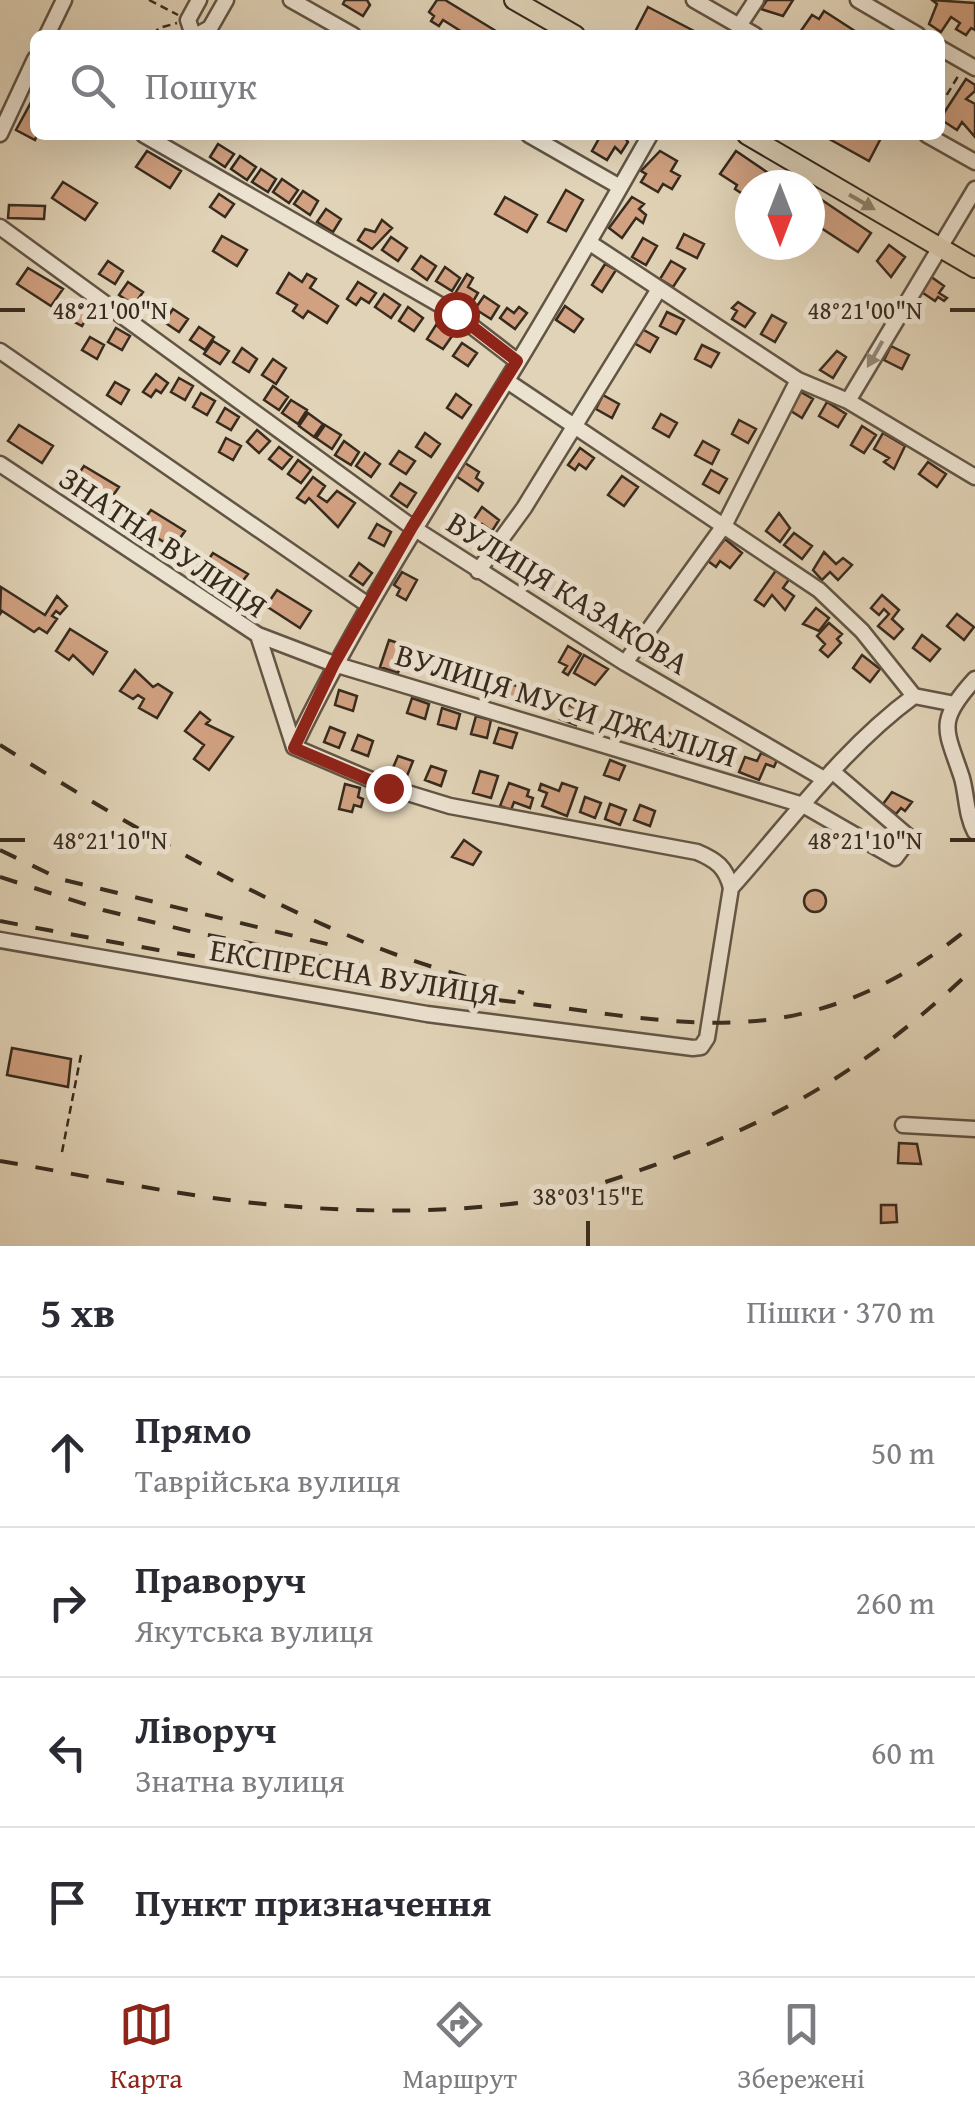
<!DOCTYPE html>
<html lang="uk">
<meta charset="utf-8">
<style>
body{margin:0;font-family:"Gentium Book Plus",serif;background:#f7f7f7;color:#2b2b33}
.compass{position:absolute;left:735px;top:170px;width:90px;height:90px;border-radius:50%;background:#fff;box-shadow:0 10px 40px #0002;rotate:180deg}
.stop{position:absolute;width:30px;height:30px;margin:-22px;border:8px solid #8f2418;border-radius:50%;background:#fff}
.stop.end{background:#8f2418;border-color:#fff;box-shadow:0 2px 10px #0008}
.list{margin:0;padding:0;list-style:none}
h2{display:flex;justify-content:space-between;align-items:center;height:130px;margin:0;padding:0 40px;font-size:42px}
h2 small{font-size:32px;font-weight:400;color:#7c7c81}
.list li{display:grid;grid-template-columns:65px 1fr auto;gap:30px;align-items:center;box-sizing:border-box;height:150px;padding:0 40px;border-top:2px solid #e1e1e2}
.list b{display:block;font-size:38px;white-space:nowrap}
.list p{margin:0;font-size:32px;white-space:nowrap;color:#7c7c81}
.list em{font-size:32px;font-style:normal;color:#7c7c81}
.icon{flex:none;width:55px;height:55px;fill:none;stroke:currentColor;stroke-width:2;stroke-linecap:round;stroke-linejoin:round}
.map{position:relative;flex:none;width:975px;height:1246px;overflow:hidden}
.search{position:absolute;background:#fff;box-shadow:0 10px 40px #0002;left:30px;right:30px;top:30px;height:110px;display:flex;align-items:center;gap:25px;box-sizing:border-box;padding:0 35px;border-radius:15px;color:#7c7c81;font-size:38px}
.sheet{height:730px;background:#fff}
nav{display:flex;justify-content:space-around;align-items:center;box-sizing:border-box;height:140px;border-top:2px solid #e1e1e2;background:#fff;font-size:28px;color:#7c7c81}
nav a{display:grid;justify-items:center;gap:5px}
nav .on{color:#8f2418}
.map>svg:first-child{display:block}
</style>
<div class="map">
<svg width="975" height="1246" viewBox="0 0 975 1246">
<rect width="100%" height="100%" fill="#e1d3b7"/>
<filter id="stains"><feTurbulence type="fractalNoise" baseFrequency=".002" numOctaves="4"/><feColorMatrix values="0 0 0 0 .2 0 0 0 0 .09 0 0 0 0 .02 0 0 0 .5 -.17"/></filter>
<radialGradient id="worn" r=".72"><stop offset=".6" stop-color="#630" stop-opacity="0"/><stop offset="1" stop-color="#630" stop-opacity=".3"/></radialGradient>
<!-- building -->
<path fill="#d1a181" stroke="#372b1e" stroke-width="2.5" d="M345,0H367L370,5L363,16L343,4Z
M437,0H445L496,31L493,35H467L443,20L439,26L431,21L434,16L429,12Z
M767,0H793L783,16L761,9Z
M932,0L975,3V30L971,28L966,35L956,29L960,23L951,17L941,32L929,24L937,4Z
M648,7L694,31L692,35H645L636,30Z
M824,11L861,35H798L812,15L819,19Z
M966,79L975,85V91L966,99L975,104V137L962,122L957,130L940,119Z
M35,95L37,135L35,140L16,130Z
M623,135L628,142L621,153L615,147L607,160L592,151L601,135Z
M822,135H880L882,136L869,161Z
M218,144L234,154L225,167L210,157Z
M147,151L181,171L170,188L136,167Z
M660,151L677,161L671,171L680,176L672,189L663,184L658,192L641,182L646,174L641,171Z
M736,151L786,185H750L746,196L735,189L737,185L720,174Z
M240,156L256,167L247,180L231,169Z
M261,169L276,179L268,192L252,182Z
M282,179L298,190L289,203L273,192Z
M63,182L97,203L85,220L52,198Z
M566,190L583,200L566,231L548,222Z
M303,191L318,201L310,215L294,204Z
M810,192L871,233L858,252L821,228L815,237L810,233Z
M219,194L234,204L225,217L210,207Z
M505,197L537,215L527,232L495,214Z
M632,197L644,204L639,209L646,215L643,223L636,218L622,238L609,228Z
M9,205L45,206L44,219L8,218Z
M326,209L341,219L333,232L317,222Z
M382,220L392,228L372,249L358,240L365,229L375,232Z
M684,234L704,244L697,258L677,248Z
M222,236L247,250L237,266L213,251Z
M391,237L407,248L398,261L382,250Z
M643,238L657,246L646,265L632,257Z
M889,245L905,257L891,277L877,261Z
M421,256L436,266L427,280L412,269Z
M108,261L123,271L115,284L99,274Z
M671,261L685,269L673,287L660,279Z
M605,264L616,270L602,292L592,285Z
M445,267L460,278L452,291L436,281Z
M28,268L63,289L51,306L17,284Z
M289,273L302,282L307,274L316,279L310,288L338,306L327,323L308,311L303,318L293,311L297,305L277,293Z
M467,274L473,278L468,287L478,293L471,305L454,295Z
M930,276L944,286L939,293L947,298L944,301L938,297L935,301L920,291Z
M128,282L143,292L134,305L119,295Z
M358,282L376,293L369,303L361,298L356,305L347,299Z
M384,294L400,305L391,318L375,307Z
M484,296L499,306L491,319L475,309Z
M738,302L755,313L745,327L732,319L737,311L732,308Z
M75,304L90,312L82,326L67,318Z
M565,306L583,319L574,332L556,320Z
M408,307L423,318L414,331L399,321Z
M519,307L527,313L515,329L500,318L507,308L514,313Z
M173,309L188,319L179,332L164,322Z
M667,312L684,320L676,334L660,326Z
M772,315L786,323L775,342L761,334Z
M436,325L452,336L443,349L427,339Z
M199,327L214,337L205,350L190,340Z
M116,328L130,336L122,350L108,342Z
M642,329L658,338L650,352L634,343Z
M90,337L104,345L97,359L82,350Z
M213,341L229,351L220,364L204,354Z
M462,343L477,353L468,366L453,356Z
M702,345L719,353L711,367L695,359Z
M891,346L909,355L902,369L884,360Z
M242,348L257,359L249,372L233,362Z
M837,351L846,357L833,378L820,370Z
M273,359L286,368L276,384L262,375Z
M156,374L168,383L161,393L156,390L151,397L143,392Z
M179,378L193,386L185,400L171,392Z
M115,382L129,390L121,404L107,395Z
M273,386L288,397L279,410L264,400Z
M799,391L813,399L802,418L788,409Z
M201,393L215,401L207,415L193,407Z
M456,394L471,405L462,418L447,408Z
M603,395L619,404L612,418L596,409Z
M291,400L307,410L298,424L282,413Z
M827,402L846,414L838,427L819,416Z
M225,408L239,417L231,430L217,422Z
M308,413L323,424L314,437L299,426Z
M661,414L677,423L669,437L653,428Z
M739,420L756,429L748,443L732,434Z
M19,425L53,446L42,463L8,441Z
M325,425L341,435L332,449L316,438Z
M862,426L876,435L864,453L851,445Z
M257,430L270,441L259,453L247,442Z
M425,433L440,444L431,457L416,447Z
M883,433L905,446L894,469L884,462L889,458L874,449Z
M226,438L241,446L233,460L219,452Z
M344,441L359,452L351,465L335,455Z
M703,441L719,450L712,464L695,455Z
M279,447L292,457L282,469L269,459Z
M580,448L594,458L586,469L579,464L575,470L568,465Z
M399,451L415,461L406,474L390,464Z
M365,453L380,464L371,477L356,466Z
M298,460L311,470L301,483L288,474Z
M928,462L946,474L937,487L919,474Z
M465,463L479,472L476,478L483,483L478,491L456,476Z
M84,466L119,487L107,504L73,482Z
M711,470L727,479L719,493L703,484Z
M622,476L638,487L624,506L608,495Z
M313,477L325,486L318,496L327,502L337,491L355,503L338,527L309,498L305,503L297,498Z
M400,483L416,493L407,507L391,496Z
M482,507L499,520L492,531L482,524L477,530L470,525Z
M151,510L185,531L173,548L139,526Z
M779,513L790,528L780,542L766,531Z
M377,524L391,532L384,546L369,538Z
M794,533L812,546L802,559L784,545Z
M725,539L742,553L730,568L720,561L716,567L708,561Z
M824,552L836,564L843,558L852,565L838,580L830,572L822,580L813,570Z
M213,553L248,574L236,590L202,569Z
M359,563L372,573L363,585L350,576Z
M777,569L790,578L783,588L794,596L785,610L772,595L764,606L755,600Z
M402,572L417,580L406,600L397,595L400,589L394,585Z
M1,587L45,615L57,596L67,606L60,614L56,611L52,616L57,619L47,633L39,628L34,632L2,611L0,614Z
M277,590L311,611L300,628L266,606Z
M882,595L899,610L892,619L903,629L894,639L878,626L889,614L884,609L879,615L871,608Z
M816,608L829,618L819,631L803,624Z
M957,614L974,627L964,640L947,626Z
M829,623L842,634L837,639L841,643L828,657L820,650L825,644L817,636Z
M70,629L107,652L93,674L73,655L69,660L56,651Z
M922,635L940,649L930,661L913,648Z
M389,640L407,646L398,673L380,667Z
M568,646L581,654L568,675L563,672L567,666L559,662Z
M584,655L608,669L595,685L574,673Z
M862,655L880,669L870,682L853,668Z
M469,669L485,676L478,693L462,687Z
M135,670L153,687L158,684L172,693L157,718L139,708L144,699L138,695L133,699L120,691Z
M508,683L523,688L517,703L502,697Z
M339,690L357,696L353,711L335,705Z
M412,698L429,704L425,719L407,713Z
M566,704L581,710L576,725L560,719Z
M442,708L460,714L456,729L438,724Z
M200,712L210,720L206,724L233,737L209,770L194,759L204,745L185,731Z
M476,716L491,720L487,738L471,734Z
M330,727L345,733L339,748L324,742Z
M499,728L517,733L512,748L494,743Z
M660,730L683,737L678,755L654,748Z
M358,735L373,741L368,756L352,750Z
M710,745L725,748L724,753L734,755L733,762L708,758Z
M761,753L777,760L774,767L766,764L759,780L739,772L745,757L757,761Z
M398,756L413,761L407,776L392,770Z
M610,760L625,766L619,780L604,775Z
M431,766L446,771L441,786L425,780Z
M480,771L498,776L491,798L473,793Z
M509,783L529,790L527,796L533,798L530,808L514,802L511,810L500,806Z
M562,783L577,788L567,816L542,806L547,793L539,790L541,784L559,791Z
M345,784L360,788L358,797L363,799L361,807L354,805L352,812L339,809Z
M892,792L912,802L905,811L901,808L896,814L883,804Z
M585,797L601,803L595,818L580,812Z
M610,804L626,810L620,825L605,819Z
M640,805L655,811L650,826L634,820Z
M464,840L481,852L473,865L452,857Z
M804 901a11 11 0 1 1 22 0a11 11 0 1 1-22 0Z
M12,1048L71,1059L68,1087L7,1075Z
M899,1143L917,1144L921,1164L898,1163Z
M881,1205H896L897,1222L881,1223Z"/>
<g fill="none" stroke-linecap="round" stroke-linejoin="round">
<!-- minor casing -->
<g stroke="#625544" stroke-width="19">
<path id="minor" d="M291,0L353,35
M694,0L755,35
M858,0L918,35
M739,26L756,0
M47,35L64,0
M193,35L188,20L199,0
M197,35L210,28L226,0
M940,48L975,68
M0,134L35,59
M144,135L456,314L517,361
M529,135L620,187
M927,135L975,162
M0,227L412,527L625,663L824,779
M590,243L798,380L848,401L975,477
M0,351L368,605
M507,381L819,590L862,631L914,696
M848,401L975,189
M0,464L258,635L294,747L388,787L450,806L697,852C716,860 726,867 731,888L707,1038L701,1047L693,1048L427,1014L0,940
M478,571L524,508L659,289
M258,635L334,664L803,805L895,858L910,838L832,771
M625,663L725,524L798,380
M975,679C935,723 946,729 962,778C967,796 966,815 975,832
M294,747C355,620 430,505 504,385C555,303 602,219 650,135
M731,888C790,822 843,748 914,696L955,704
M903,1125L975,1129"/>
</g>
<!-- major casing -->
<g stroke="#372b1e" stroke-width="22">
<path id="major" d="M514,0L575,35
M747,135L975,268"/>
</g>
<!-- path -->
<path stroke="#372b1e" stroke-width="2.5" stroke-dasharray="8 5" stroke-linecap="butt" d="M149,0L178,15
M153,35L159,28L177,23
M940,106L960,73
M62,1152L81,1055"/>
<!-- minor -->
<use href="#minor" stroke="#ece2d0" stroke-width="14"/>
<!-- major -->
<use href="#major" stroke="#e1d3b7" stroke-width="18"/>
<!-- rail -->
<path stroke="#372b1e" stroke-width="4" stroke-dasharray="18 18" stroke-linecap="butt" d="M0,745C119,819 240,892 371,945C420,965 473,979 524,993
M0,850L60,879L331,945
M0,877L103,910L197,933L423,976
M0,921C177,955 353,984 532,1004C614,1014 698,1031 780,1018C856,1005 917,971 975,923
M0,1161C84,1175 169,1194 254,1203C341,1212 431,1214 518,1203C563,1197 607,1182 649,1167C783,1119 872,1065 975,967"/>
</g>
<!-- one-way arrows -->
<defs><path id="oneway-solid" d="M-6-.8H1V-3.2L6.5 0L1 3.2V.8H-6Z" transform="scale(2.5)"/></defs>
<use fill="#8c7f6a" href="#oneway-solid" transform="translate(862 202) rotate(30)"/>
<use fill="#928677" href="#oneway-solid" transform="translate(875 354) rotate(120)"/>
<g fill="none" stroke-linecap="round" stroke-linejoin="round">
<!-- route -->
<path stroke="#8f2418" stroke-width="12" d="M388,788L294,748L334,664L412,527L517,361L456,314"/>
</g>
<!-- ticks -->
<path fill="none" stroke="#372b1e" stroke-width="4" d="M0,310H25M950,310H975M0,840H25M950,840H975M588,1221V1246"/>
<g text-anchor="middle" stroke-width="10" stroke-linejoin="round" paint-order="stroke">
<!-- street labels -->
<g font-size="32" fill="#372b1e" stroke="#ece2d0">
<text transform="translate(163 542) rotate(34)" y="11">ЗНАТНА ВУЛИЦЯ</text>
<text transform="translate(568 593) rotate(32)" y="11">ВУЛИЦЯ КАЗАКОВА</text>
<text transform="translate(566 705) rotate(17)" y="11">ВУЛИЦЯ МУСИ ДЖАЛІЛЯ</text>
<text transform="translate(354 972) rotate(9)" y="11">ЕКСПРЕСНА ВУЛИЦЯ</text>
</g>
</g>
<g font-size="25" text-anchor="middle" fill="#372b1e" stroke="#ece2d0" stroke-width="10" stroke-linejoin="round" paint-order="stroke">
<text x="865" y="319">48°21'00"N</text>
<text x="110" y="319">48°21'00"N</text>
<text x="865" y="849">48°21'10"N</text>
<text x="110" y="849">48°21'10"N</text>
<text x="588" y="1205">38°03'15"E</text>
</g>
<rect width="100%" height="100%" filter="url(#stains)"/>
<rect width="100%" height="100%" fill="url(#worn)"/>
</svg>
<svg class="compass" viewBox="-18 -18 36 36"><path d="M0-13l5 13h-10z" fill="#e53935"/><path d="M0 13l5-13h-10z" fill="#7c7c81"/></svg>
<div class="stop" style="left:456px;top:314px"></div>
<div class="stop end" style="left:388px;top:788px"></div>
<div class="search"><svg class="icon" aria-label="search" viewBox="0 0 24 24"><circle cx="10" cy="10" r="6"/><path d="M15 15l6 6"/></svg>Пошук</div>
</div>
<section class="sheet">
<h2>5 хв<small>Пішки · 370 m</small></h2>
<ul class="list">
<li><svg class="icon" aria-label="ahead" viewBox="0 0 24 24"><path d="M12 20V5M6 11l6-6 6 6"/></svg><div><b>Прямо</b><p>Таврійська вулиця</p></div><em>50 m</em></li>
<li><svg class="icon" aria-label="right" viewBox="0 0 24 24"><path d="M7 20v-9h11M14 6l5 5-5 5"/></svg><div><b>Праворуч</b><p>Якутська вулиця</p></div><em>260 m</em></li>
<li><svg class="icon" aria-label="left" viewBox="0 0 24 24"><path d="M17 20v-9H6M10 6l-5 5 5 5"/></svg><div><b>Ліворуч</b><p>Знатна вулиця</p></div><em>60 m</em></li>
<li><svg class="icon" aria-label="arrive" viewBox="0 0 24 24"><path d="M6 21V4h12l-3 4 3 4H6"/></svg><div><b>Пункт призначення</b></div></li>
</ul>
</section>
<nav>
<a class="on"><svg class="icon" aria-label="map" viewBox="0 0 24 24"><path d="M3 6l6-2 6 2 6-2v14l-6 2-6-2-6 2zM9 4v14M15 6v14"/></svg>Карта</a>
<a><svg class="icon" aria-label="directions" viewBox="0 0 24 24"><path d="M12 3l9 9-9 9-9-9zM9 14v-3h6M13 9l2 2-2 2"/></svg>Маршрут</a>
<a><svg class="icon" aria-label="saved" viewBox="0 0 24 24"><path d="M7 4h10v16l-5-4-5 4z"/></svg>Збережені</a>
</nav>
